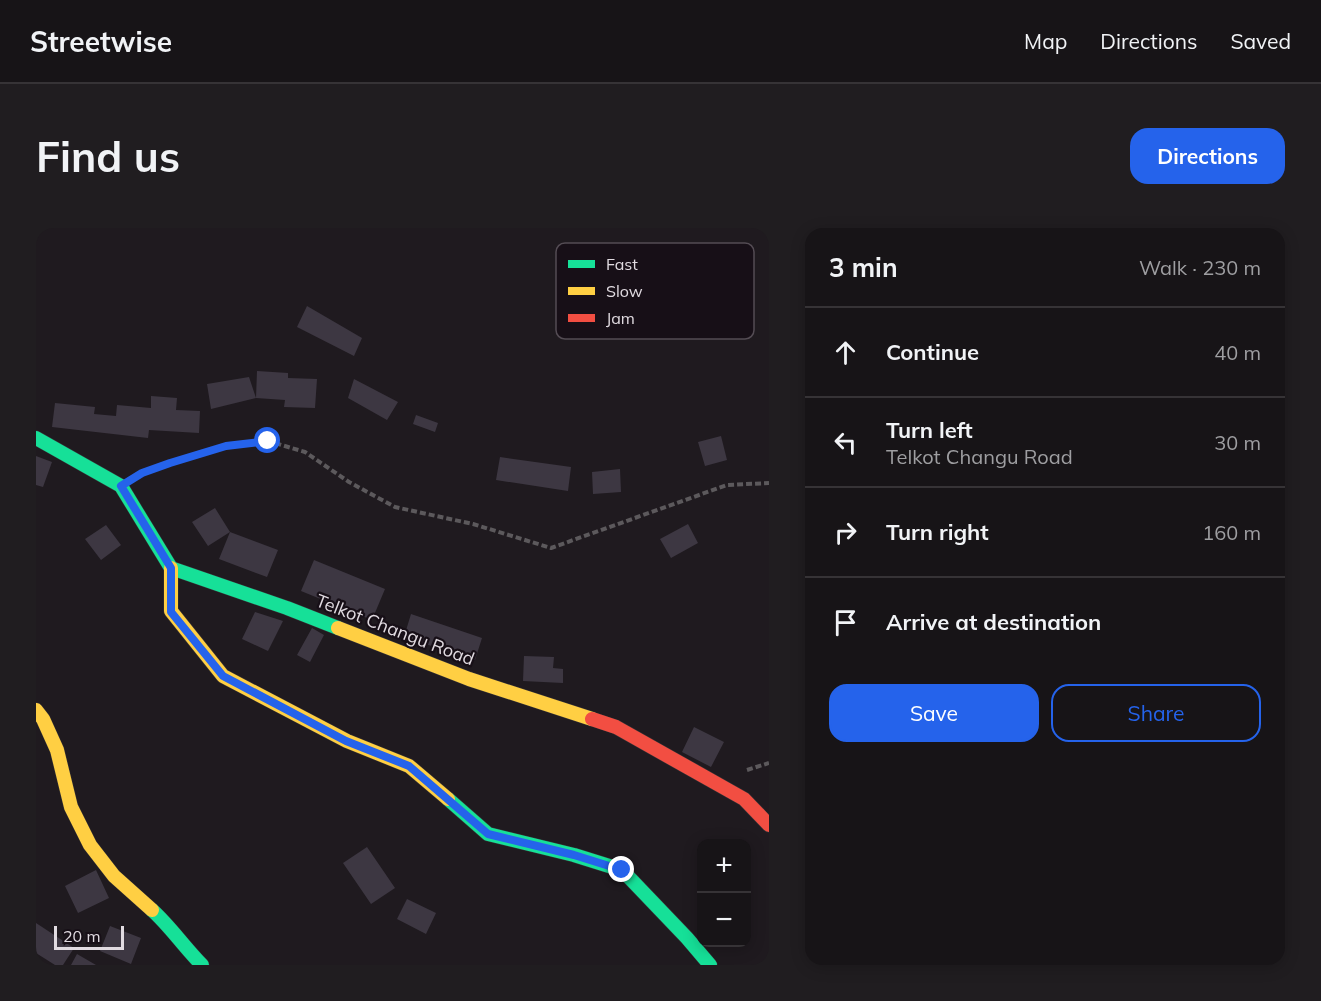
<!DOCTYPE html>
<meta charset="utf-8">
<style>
body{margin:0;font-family:Mulish,sans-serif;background:#201d20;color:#f1f3f6}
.controls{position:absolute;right:18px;bottom:18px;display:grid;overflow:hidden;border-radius:12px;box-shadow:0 3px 15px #0003}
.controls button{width:54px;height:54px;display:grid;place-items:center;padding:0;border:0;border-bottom:2px solid #363336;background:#171417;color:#f1f3f6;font:30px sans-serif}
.scale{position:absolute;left:18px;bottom:15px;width:70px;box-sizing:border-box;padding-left:6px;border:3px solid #e1dbe1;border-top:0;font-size:16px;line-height:21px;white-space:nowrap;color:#e1dbe1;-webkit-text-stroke:4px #170f17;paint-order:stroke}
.stop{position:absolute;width:18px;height:18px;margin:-14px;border:4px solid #2563eb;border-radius:50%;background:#fff}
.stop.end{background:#2563eb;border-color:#fff;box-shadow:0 2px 6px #0008}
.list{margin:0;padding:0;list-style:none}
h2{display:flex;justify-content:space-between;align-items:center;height:78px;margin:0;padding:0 24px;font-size:26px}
h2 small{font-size:20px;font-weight:400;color:#9e9ea1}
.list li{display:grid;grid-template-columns:39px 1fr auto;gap:18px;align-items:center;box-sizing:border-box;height:90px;padding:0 24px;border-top:2px solid #363336}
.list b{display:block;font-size:22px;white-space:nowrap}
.list p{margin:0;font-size:20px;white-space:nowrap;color:#9e9ea1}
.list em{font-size:20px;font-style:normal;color:#9e9ea1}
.actions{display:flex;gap:12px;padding:18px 24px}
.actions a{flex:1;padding:14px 0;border:2px solid #2563eb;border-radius:18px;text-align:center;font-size:21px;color:#2563eb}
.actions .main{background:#2563eb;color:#fff}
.icon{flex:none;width:33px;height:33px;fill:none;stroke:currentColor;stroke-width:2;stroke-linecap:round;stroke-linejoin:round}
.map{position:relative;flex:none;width:733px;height:737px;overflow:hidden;border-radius:18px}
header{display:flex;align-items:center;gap:36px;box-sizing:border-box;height:84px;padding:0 30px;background:#171417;border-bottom:2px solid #363336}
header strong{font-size:28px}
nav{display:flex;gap:33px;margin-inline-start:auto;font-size:21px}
.intro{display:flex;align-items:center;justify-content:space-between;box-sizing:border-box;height:144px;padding:0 36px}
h1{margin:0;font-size:42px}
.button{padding:15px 27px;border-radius:18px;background:#2563eb;color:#fff;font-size:21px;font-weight:700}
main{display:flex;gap:36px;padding:0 36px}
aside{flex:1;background:#171417;border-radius:18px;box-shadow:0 3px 15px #0003}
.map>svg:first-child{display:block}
</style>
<header>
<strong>Streetwise</strong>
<nav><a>Map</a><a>Directions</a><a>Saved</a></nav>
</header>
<div class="intro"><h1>Find us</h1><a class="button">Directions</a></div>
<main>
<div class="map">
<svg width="733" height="737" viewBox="0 0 733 737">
<rect width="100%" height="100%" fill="#1f1a1f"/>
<!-- building -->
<path fill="#3d3742" d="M271,78L326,110L318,128L261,99Z
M221,143L252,145V150L281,151L279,180L248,179L249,172L220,170Z
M213,149L220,170L175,181L171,156Z
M318,151L362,174L351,192L312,170Z
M115,168L141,170L140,182L164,183L163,205L113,202L112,210L16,199L19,175L59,179L58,186L80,188L81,177L115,180Z
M380,187L402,195L399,204L377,196Z
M685,208L691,232L669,238L662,214Z
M0,228L16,234L7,259L0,257Z
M464,229L535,239L532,263L460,252Z
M584,241L585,264L557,266L556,244Z
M179,280L194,304L242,322L231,349L183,331L194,304L172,318L156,294Z
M652,296L662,315L635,330L624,311Z
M70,297L85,317L65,332L49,311Z
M278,332L349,361L336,392L265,363Z
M219,384L247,393L232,423L206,411Z
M375,386L446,410L439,432L368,409Z
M276,400L288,407L274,434L261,427Z
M488,428L518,429L517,440L527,441V455L487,453Z
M658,499L688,514L675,539L646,524Z
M331,619L359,660L335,676L307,635Z
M60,642L73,670L42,685L29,658Z
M371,671L400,685L390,706L361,691Z
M0,695L38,720L27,737H19L0,725Z
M74,698L105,710L95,736L64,723Z
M41,726L60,737H35Z"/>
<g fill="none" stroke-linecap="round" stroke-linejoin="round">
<!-- fast casing -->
<g stroke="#373437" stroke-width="15">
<path id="fast" d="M0,210L85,258L135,340L251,380L302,400
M412,571L452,606L538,627L586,642L651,710L674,737
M116,682C134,698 148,719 166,737"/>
</g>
<!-- slow casing -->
<g stroke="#373437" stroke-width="15">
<path id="slow" d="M135,340V383L187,448L311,513L373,538L412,571
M302,400L433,451L556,491
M0,482L7,491L21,522L35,579L54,617L78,648L116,682"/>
</g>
<!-- jam casing -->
<g stroke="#373437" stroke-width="15">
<path id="jam" d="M556,491L580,499L708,571L733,597"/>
</g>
<!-- path -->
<path stroke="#5c595c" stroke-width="4" stroke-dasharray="6 3" stroke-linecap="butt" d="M109,244L191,218L232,213L269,224L313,254L359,279L437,296L515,320L691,257L733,255
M711,542L733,535"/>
<!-- fast -->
<use href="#fast" stroke="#16e098" stroke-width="14"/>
<!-- slow -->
<use href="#slow" stroke="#ffcf43" stroke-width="14"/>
<!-- jam -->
<use href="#jam" stroke="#f24e42" stroke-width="14"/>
</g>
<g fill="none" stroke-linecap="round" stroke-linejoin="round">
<!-- route -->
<path stroke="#2563eb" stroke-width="8" d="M232,213L190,218L134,235L106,245L85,258L135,340V384L187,448L310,513L373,538L452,606L538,627L586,642"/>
</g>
<g text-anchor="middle" stroke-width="4.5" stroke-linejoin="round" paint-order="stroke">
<!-- street labels -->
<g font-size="18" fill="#e1dbe1" stroke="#170f17">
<text transform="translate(359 402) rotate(21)" y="6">Telkot Changu Road</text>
</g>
</g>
<!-- legend -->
<rect x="520" y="15" width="198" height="96" rx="9" fill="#170f17" stroke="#544c54" stroke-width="1.5"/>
<rect x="532" y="32" width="27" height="8" fill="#16e098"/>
<rect x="532" y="59" width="27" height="8" fill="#ffcf43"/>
<rect x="532" y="86" width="27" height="8" fill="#f24e42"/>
<g font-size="16" fill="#e1dbe1">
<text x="570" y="42">Fast</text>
<text x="570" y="69">Slow</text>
<text x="570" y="96">Jam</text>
</g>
</svg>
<div class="controls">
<button>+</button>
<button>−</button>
</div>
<div class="scale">20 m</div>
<div class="stop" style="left:232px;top:213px"></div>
<div class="stop end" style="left:586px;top:642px"></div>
</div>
<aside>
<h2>3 min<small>Walk · 230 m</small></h2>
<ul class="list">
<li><svg class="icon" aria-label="ahead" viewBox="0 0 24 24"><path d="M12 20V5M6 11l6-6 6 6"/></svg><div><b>Continue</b></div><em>40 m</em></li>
<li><svg class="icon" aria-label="left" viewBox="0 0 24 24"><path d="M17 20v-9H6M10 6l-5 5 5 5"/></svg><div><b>Turn left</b><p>Telkot Changu Road</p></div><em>30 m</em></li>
<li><svg class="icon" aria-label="right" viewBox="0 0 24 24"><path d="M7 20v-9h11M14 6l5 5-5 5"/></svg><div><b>Turn right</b></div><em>160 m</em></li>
<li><svg class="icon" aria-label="arrive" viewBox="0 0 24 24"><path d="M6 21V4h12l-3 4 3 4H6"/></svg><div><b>Arrive at destination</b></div></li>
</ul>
<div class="actions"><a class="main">Save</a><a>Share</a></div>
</aside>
</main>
